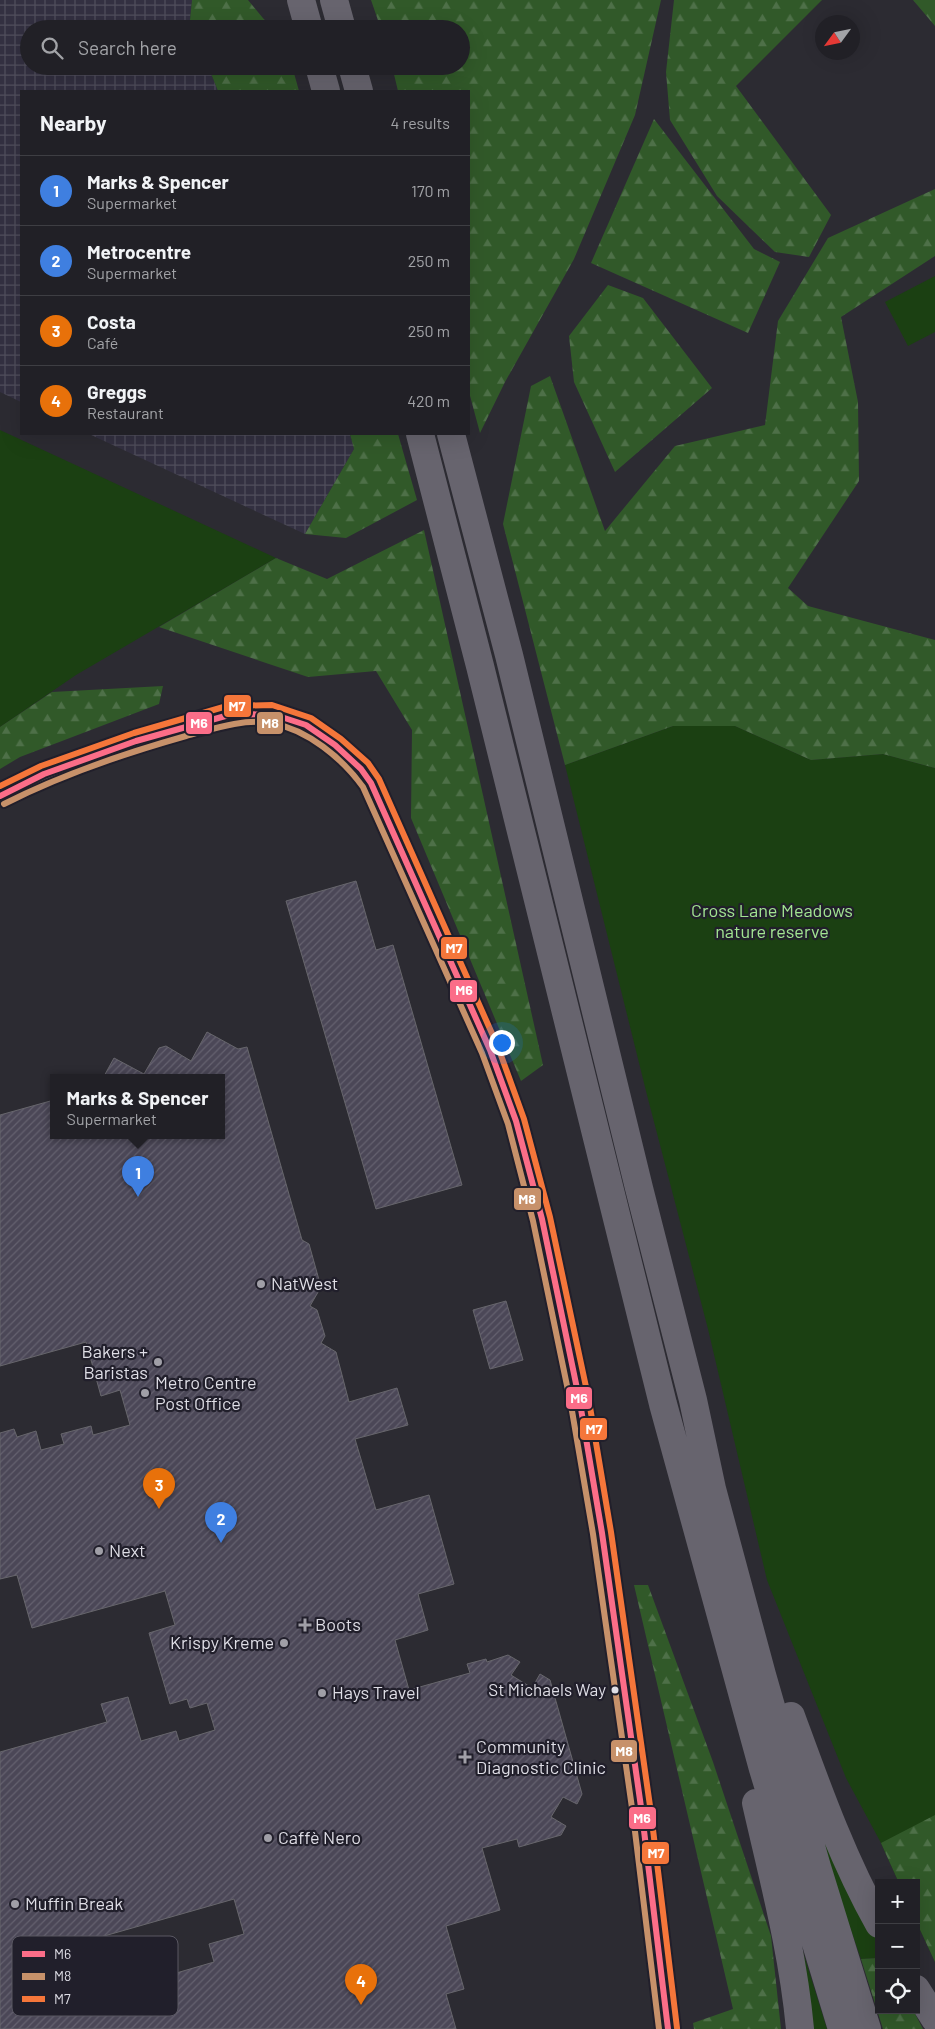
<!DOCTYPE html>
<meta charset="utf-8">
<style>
body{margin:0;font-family:Barlow,sans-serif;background:#2d2d32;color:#f1f3f6}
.controls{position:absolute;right:15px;bottom:15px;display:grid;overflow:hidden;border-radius:0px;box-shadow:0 5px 20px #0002}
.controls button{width:45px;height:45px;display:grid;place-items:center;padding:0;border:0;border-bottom:1px solid #3e3e43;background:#212026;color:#f1f3f6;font:25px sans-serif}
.compass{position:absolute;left:815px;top:15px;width:45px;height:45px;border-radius:50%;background:#212026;box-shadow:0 5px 20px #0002;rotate:237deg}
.you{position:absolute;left:501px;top:1042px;width:18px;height:18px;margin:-12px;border:4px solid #fff;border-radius:50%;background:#1a73e8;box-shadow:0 0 0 8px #1a73e833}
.badge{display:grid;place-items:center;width:32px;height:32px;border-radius:50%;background:#2563eb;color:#fff;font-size:16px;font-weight:700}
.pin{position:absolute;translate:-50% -41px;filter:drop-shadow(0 1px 2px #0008)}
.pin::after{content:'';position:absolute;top:26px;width:18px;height:15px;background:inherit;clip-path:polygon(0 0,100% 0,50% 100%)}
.popup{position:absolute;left:50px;top:1074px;width:175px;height:65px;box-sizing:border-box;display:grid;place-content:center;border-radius:0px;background:#212026;filter:drop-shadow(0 1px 4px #0005);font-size:16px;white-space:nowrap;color:#a2a3a7}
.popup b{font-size:19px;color:#f1f3f6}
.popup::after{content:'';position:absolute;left:50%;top:100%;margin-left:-10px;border:10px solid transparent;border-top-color:#212026}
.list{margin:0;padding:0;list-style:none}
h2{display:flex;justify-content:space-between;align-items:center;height:65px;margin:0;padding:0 20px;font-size:21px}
h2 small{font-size:16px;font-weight:400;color:#a2a3a7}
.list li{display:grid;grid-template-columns:32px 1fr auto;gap:15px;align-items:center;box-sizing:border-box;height:70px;padding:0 20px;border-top:1px solid #3e3e43}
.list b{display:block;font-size:19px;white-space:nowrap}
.list p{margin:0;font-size:16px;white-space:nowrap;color:#a2a3a7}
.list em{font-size:16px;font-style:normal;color:#a2a3a7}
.icon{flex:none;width:28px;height:28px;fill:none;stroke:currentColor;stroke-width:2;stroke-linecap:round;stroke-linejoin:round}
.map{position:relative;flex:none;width:935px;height:2029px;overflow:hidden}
.search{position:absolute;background:#212026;box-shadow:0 5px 20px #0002;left:20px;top:20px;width:450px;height:55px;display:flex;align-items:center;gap:12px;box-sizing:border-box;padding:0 18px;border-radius:28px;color:#a2a3a7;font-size:19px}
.panel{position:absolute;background:#212026;box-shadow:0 5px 20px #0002;left:20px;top:90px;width:450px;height:345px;border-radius:0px}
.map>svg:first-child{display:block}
</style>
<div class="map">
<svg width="935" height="2029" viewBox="0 0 935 2029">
<defs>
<pattern id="industrial-grid" width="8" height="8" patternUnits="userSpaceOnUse" patternTransform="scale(1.25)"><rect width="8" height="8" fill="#333041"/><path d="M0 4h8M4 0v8" fill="none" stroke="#504e5c"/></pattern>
<pattern id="forest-firs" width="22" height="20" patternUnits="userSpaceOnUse" patternTransform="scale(1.25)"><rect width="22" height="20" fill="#315929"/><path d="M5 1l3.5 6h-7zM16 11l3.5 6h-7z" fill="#4e7048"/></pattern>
<pattern id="building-hatch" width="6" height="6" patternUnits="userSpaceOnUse" patternTransform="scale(1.25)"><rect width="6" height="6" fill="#4b4757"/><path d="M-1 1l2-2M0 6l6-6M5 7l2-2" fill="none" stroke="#64616f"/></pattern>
</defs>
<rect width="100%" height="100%" fill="#2c2b32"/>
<!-- industrial -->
<path fill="url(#industrial-grid)" d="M0,0H192L190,20L193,29H29V66H208L218,91H21V402L0,392Z
M89,434H350L354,449L305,534Z"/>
<!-- green -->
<path fill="#1b4012" d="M935,276V332L908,346L885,302Z
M0,430L276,558L76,675L0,727Z
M673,726H735L811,760L883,754L935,768V1962L916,1921V1883H899L881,1843L846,1778L767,1580L708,1329L647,1095L565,765Z
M810,1812H818L879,1945V1958L861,1959Z
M797,1933L827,2029H809Z"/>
<!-- forest -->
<path fill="url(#forest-firs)" d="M192,0H248L272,29H193L190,20Z
M371,0H661L635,115L574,259L505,382L480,433L469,392V91H398L392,66H461V29H381Z
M674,0H822L736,86L831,215L809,257L775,252L717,196L670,120L666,72Z
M913,0H935V26Z
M208,66H292L299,91H218Z
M654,119L754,249L780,262L748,333L591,263Z
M935,189V256L841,317L858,402L859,481L788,588L808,606L935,640V768L883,754L811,760L735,726H673L565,765L503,524L531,386L550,376L605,531L675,446L765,425L778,321L828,238Z
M608,285L643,298L712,388L615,472L574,382L569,336Z
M350,434H398L417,500L346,538L305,534L354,449Z
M424,530L543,1065L521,1081L411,818L412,730L376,671L308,677L159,627L276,558L327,579Z
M163,686L159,704L20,757L0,769V727L52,692Z
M634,1585H648L713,1762L771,1936L781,2029H694L693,2023L733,2009Z
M935,1815V1962L916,1921V1883H899L881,1843Z
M879,1958V2010H913L923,2029H883L861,1959Z"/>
<!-- building -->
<path fill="url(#building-hatch)" stroke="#67666c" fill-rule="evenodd" d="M356,881L376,950L393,945L462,1185L376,1209L286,901Z
M207,1032L238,1049L247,1047L302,1240L309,1244L321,1287L310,1306L317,1310L325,1336L321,1343L336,1352L349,1402L397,1388L408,1425L355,1439L376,1510L429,1495L454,1584L418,1594L428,1630L395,1640L409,1690L470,1673L467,1664L486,1659L487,1662L508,1655L520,1662L511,1675L532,1688L540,1674L550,1680L582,1794L577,1804L563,1797L551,1817L566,1826L561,1835L519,1847L517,1839L482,1848L500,1910L446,1926L464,1989L446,1994L456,2029H0V1752L107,1722L101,1704L128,1697L141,1741L176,1731L179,1741L215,1730L207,1703L190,1708L187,1699L170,1704L149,1633L175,1625L165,1591L32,1628L17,1575L0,1579V1433L14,1429L17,1437L36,1431L41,1450L64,1444L61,1434L91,1426L93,1435L130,1425L120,1390L101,1396L86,1342L0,1366V1115L54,1100V1136H222V1078H103L114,1058L144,1074L159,1048L166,1046L191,1061ZM234,1899L244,1934L209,1944L214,1962L125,1988L127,1997L95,2006L90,1989L60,1998L43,1987L53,1970L48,1952Z
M506,1301L523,1360L490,1369L473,1310Z"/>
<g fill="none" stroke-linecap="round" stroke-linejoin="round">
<!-- minor -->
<path stroke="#696771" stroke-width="22" d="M0,796L44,774L136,741L229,715L272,714L306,725L335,745L361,769L371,783L490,1050L516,1121L542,1219L580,1403L602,1533L642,1814L668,2029"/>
<!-- highway -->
<path stroke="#67646e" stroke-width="28" d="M301,0L309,29
M334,0L342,29
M319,66L326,91
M352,66L359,91
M420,434L480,666L663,1404L763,1769L842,2029
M451,434L509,655L639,1188L693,1400L712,1489L762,1675L817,1867L867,2029
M791,1716C817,1787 842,1858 879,1924
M756,1803C773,1878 793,1952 800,2029
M916,1989L935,2019"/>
<!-- bus-1 casing -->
<g stroke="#211f2b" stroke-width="10">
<path id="bus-1" d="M0,796L44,774L136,741L229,715L272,714L306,725L335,745L361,769L371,783L490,1050L516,1121L542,1219L580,1403L602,1533L642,1814L668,2029"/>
</g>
<!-- bus-2 casing -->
<g stroke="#211f2b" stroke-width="10">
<path id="bus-2" d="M4,804C63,774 122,754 186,736C212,729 245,718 272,723C308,730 342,758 363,787L482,1053L508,1124L533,1221L571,1405L593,1534L633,1815L659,2029"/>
</g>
<!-- bus-3 casing -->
<g stroke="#211f2b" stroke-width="10">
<path id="bus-3" d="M0,786L41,766L134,733L227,706L272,705L311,718L341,739L368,763L379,779L498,1047L524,1119L550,1217L589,1401L611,1532L651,1813L677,2028"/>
</g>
<!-- bus-1 -->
<use href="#bus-1" stroke="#fb6d88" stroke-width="6"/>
<!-- bus-2 -->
<use href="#bus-2" stroke="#c7916a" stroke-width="6"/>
<!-- bus-3 -->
<use href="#bus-3" stroke="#f5763a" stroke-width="6"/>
</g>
<!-- markers -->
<g fill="#a09fa7" stroke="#211f2b" stroke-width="2">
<circle cx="261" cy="1284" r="5"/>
<circle cx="158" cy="1362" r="5"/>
<circle cx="145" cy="1393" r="5"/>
<circle cx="99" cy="1551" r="5"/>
<path d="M302.5 1617.5h5v5h5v5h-5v5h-5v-5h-5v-5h5z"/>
<circle cx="284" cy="1643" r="5"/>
<circle cx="322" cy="1693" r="5"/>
<path d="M462.5 1749.5h5v5h5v5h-5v5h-5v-5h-5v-5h5z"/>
<circle cx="268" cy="1838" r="5"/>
<circle cx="15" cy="1904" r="5"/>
</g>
<circle fill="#dfdee6" stroke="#211f2b" stroke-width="2" cx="615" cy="1690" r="4.5"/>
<g text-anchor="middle" stroke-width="4.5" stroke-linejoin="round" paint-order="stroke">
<!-- bus labels -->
<g font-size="17" fill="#dfdee6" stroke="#211f2b" text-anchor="end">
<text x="606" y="1696">St Michaels Way</text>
</g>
<!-- park labels -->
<g font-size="18" fill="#a2e492" stroke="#211f2b">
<text x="772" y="917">Cross Lane Meadows<tspan x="772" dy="21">nature reserve</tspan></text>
</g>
<!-- poi labels -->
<g font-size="18" fill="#dfdee6" stroke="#211f2b" text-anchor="start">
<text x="271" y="1290">NatWest</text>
<text x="148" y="1358" text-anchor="end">Bakers +<tspan x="148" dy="21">Baristas</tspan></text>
<text x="155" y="1389">Metro Centre<tspan x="155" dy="21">Post Office</tspan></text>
<text x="109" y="1557">Next</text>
<text x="315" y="1631">Boots</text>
<text x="274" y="1649" text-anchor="end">Krispy Kreme</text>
<text x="332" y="1699">Hays Travel</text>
<text x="476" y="1753">Community<tspan x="476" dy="21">Diagnostic Clinic</tspan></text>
<text x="278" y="1844">Caffè Nero</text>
<text x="25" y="1910">Muffin Break</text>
</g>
</g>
<!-- legend -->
<rect x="12" y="1936" width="166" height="80" rx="8" fill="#211f2b" stroke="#5a5863" stroke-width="1"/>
<rect x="22" y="1951" width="23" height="6" fill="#fb6d88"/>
<rect x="22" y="1973" width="23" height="7" fill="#c7916a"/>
<rect x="22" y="1996" width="23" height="6" fill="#f5763a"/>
<g font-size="14" fill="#dfdee6">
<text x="54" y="1959">M6</text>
<text x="54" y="1981">M8</text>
<text x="54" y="2004">M7</text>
</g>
<g stroke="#211f2b" stroke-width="2">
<rect x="223" y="694" width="29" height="24" rx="5" fill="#f5763a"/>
<rect x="256" y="711" width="28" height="24" rx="5" fill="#c7916a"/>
<rect x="185" y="711" width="28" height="24" rx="5" fill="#fb6d88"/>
<rect x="440" y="936" width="28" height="24" rx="5" fill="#f5763a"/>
<rect x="449" y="979" width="29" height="24" rx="5" fill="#fb6d88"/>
<rect x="513" y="1187" width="29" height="24" rx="5" fill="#c7916a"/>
<rect x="565" y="1386" width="28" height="24" rx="5" fill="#fb6d88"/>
<rect x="579" y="1417" width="29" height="24" rx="5" fill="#f5763a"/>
<rect x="610" y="1739" width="28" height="24" rx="5" fill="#c7916a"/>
<rect x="628" y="1806" width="29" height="24" rx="5" fill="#fb6d88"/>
<rect x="641" y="1841" width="29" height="24" rx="5" fill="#f5763a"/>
</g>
<g font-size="14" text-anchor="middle" font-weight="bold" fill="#fff">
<text x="237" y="711">M7</text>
<text x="270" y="728">M8</text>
<text x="199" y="728">M6</text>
<text x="454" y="953">M7</text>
<text x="464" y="995">M6</text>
<text x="527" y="1204">M8</text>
<text x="579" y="1403">M6</text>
<text x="594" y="1434">M7</text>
<text x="624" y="1756">M8</text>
<text x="642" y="1823">M6</text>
<text x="656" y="1858">M7</text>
</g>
</svg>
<div class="controls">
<button>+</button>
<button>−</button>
<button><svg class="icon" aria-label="locate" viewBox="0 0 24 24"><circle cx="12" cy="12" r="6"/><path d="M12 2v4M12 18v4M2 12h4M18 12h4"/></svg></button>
</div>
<svg class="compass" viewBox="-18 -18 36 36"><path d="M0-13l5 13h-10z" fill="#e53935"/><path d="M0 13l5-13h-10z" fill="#a2a3a7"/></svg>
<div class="you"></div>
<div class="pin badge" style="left:138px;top:1197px;background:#3f7fe0">1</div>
<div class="popup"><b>Marks &amp; Spencer</b>Supermarket</div>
<div class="pin badge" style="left:221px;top:1543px;background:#3f7fe0">2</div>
<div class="pin badge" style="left:159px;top:1509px;background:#e8710a">3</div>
<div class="pin badge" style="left:361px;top:2005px;background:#e8710a">4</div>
<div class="search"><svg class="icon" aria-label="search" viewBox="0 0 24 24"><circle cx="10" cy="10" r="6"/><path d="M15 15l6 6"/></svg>Search here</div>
<section class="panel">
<h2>Nearby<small>4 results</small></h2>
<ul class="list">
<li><span class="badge" style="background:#3f7fe0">1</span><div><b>Marks &amp; Spencer</b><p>Supermarket</p></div><em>170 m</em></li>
<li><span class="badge" style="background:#3f7fe0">2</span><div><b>Metrocentre</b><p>Supermarket</p></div><em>250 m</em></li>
<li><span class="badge" style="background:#e8710a">3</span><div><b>Costa</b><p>Café</p></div><em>250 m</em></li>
<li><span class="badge" style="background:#e8710a">4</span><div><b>Greggs</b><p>Restaurant</p></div><em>420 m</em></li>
</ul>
</section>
</div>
